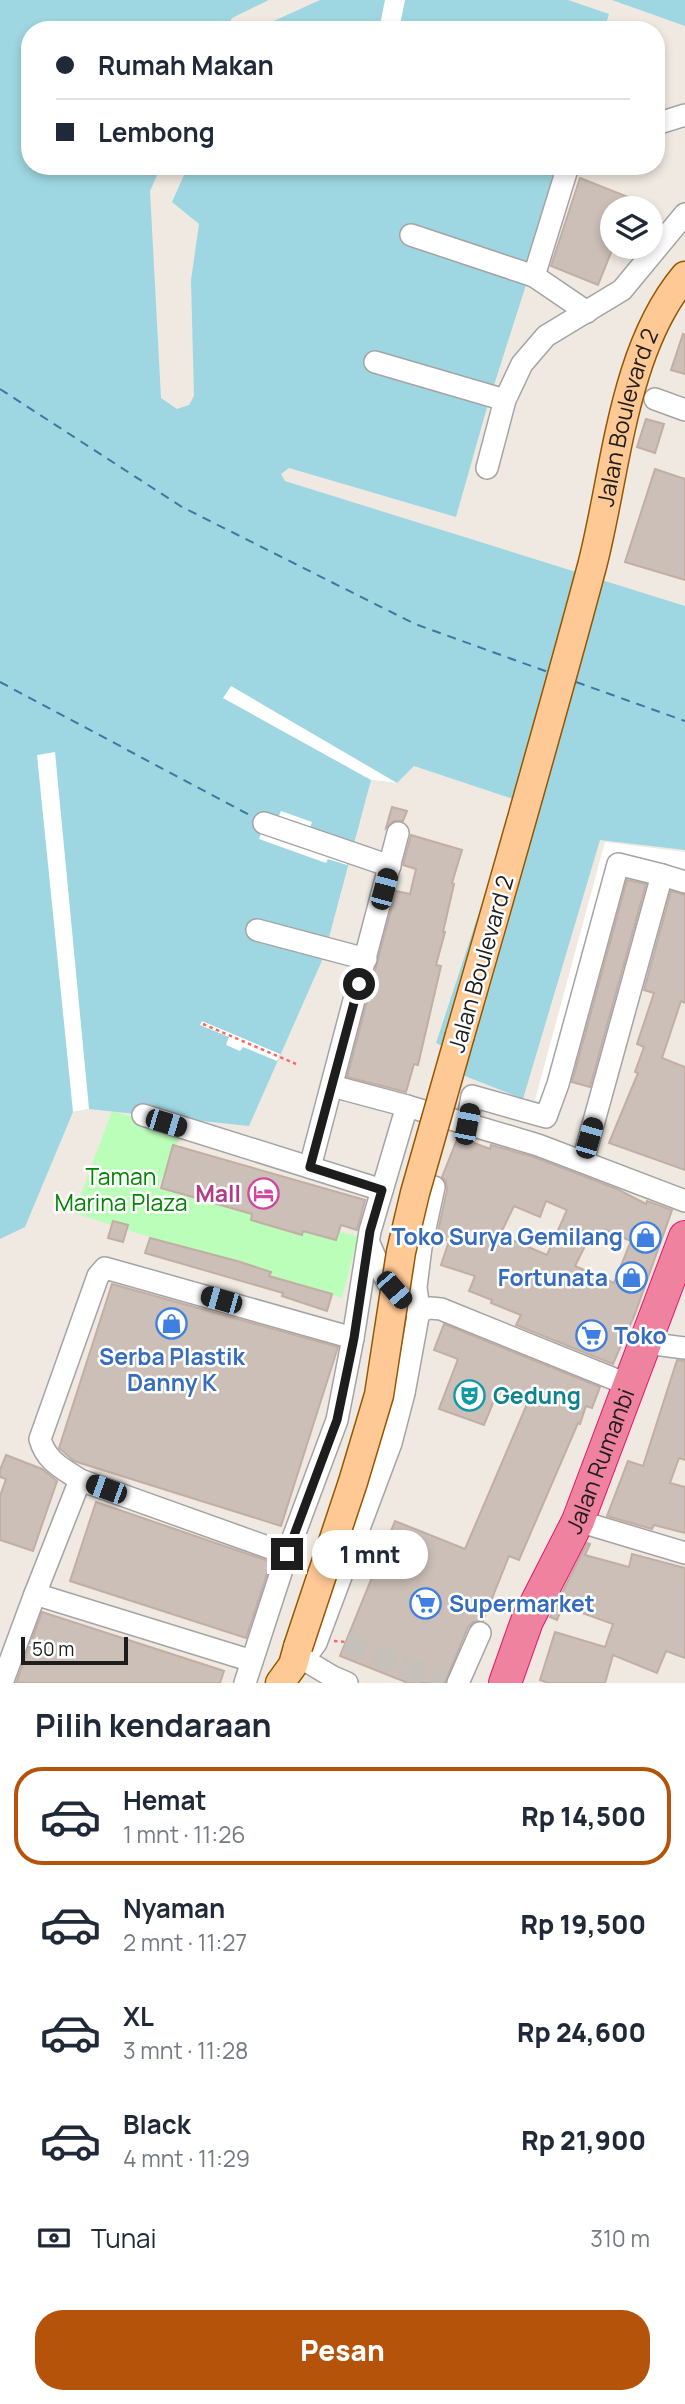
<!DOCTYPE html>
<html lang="id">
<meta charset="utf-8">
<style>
:root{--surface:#fff;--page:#f2f2f3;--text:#1f2937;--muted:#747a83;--line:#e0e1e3;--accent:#b45309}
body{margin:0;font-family:Manrope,sans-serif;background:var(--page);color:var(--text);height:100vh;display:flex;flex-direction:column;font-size:26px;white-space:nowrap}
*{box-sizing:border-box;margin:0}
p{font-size:23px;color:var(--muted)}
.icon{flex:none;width:38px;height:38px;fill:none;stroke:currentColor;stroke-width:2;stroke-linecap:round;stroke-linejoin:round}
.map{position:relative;height:1683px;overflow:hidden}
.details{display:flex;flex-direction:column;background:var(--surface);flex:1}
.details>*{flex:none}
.hud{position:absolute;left:21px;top:21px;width:644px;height:154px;border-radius:28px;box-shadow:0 4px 10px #0003;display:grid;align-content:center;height:154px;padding:0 35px;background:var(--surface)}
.fabs{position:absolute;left:600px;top:196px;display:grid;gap:14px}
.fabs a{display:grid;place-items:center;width:63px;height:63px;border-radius:50%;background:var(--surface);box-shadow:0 4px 10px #0003;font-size:35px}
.scale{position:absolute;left:21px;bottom:18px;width:107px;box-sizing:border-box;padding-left:7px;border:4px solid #1d1d1d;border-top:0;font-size:19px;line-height:24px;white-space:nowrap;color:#1d1d1d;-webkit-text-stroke:5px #fff;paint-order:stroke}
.end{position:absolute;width:32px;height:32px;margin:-16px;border:9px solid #1d1d1d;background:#fff;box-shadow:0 0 0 4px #fff}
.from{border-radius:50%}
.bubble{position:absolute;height:49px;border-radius:24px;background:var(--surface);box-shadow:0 4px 10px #0003;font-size:23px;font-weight:800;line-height:49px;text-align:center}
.car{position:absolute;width:21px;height:42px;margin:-21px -10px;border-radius:9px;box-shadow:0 0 5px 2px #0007;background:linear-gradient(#222 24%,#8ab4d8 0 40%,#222 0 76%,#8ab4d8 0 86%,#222 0)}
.hud b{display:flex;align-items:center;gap:24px;height:66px;font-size:26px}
.hud b+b{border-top:2px solid var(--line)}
.hud i{width:18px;height:18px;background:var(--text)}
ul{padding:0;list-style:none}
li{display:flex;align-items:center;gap:21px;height:98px;margin:0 14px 10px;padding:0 21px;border:4px solid transparent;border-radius:28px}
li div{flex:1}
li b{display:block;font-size:26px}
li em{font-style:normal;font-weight:800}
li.current{border-color:var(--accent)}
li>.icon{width:63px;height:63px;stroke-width:1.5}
h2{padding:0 35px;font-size:32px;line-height:84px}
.pay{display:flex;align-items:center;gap:18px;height:77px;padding:0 35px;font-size:26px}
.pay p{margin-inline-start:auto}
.button{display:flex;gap:14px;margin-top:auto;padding:14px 35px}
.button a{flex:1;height:80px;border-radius:28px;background:var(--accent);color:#fff;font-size:28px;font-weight:800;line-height:80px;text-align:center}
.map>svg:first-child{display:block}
</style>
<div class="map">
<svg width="685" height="1683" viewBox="0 0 685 1683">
<rect width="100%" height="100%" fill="#efe9e1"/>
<!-- park -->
<path fill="#bafeba" d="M 112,1111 L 182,1132 L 158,1188 L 358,1236 L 342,1298 L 74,1213 Z"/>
<!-- water -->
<g fill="#9ed7e1">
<path d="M 0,0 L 269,0 L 232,18 L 226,30 L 30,30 L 30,166 L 161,166 L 150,191 L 161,398 L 177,409 L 189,405 L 194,396 L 191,280 L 199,224 L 172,202 L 188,166 L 564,166 L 488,404 L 456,517 L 289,468 L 281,474 L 285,481 L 685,606 L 685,850 L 600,840 L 523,1099 L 465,1076 L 457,1053 L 436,1043 L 516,800 L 414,766 L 397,783 L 371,780 L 324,956 L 249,1126 L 89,1109 L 73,1112 L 25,1227 L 0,1239 Z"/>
<path d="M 320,0 L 568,0 L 609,14 L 604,30 L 254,30 Z"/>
<path d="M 612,0 L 685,0 L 685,26 Z"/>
</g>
<!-- pier -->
<g fill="#fff">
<path d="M 385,0 L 405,0 L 399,30 L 379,30 Z"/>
<path d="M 231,686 L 397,783 L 371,780 L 223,698 Z"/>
<path d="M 55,752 L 89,1109 L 73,1112 L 37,755 Z"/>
<path d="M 281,811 L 312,822 L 310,828 L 355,844 L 347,865 L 328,859 L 326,863 L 259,839 L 267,816 L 277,820 Z"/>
<path d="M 605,842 L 685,852 L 685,869 L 650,862 L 617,861 L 550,1104 L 535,1100 Z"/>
<path d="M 202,1021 L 280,1054 L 277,1061 L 243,1047 L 240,1051 L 226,1045 L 229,1037 L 200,1025 Z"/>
</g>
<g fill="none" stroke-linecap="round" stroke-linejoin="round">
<!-- ferry -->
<g stroke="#3d78a4" stroke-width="2" stroke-dasharray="9 7" stroke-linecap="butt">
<path d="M 0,389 L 182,507 L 415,624 L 548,672"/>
<path d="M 0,682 L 255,818"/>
<path d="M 576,682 L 685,721"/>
</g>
</g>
<!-- building -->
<g fill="#cbbfb7" stroke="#c2aea3" stroke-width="2" fill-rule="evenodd">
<path d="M 580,178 L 633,199 L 629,208 L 612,208 L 612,250 L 598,285 L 551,266 Z"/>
<path d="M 683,334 L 685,335 L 685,374 L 671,370 Z"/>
<path d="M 646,419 L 664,424 L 655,453 L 637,447 Z"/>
<path d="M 655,469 L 685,479 L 685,580 L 625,562 Z"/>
<path d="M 392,807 L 407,811 L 403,821 L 394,821 L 386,828 Z"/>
<path d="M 411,835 L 462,850 L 452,883 L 454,884 L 443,932 L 445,932 L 436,965 L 441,966 L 418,1065 L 414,1064 L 406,1092 L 347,1077 L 396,891 L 410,894 L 416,869 L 403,865 Z"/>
<path d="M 627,880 L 646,884 L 590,1087 L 572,1082 Z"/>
<path d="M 671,891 L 685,895 L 685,1003 L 681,1001 L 662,1058 L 685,1067 L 685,1170 L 609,1143 L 638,1073 L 635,1072 L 644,1047 L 637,1044 L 654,993 L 644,990 Z"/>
<path d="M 458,1137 L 490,1149 L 491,1145 L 534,1157 L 617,1189 L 646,1204 L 647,1201 L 672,1210 L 635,1314 L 613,1364 L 516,1325 L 521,1315 L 491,1303 L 492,1300 L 469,1291 L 475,1276 L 441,1265 L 449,1241 L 437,1236 L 447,1190 L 446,1182 L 442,1177 ZM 546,1201 L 567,1210 L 547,1255 L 500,1235 L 514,1206 L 540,1217 ZM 603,1229 L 631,1241 L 614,1283 L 575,1266 L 590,1236 L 597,1240 Z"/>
<path d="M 173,1145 L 365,1200 L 357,1230 L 341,1225 L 336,1240 L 303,1231 L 302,1235 L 251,1220 L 252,1214 L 161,1188 Z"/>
<path d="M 113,1221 L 128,1225 L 123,1242 L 108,1238 Z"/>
<path d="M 150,1238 L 237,1261 L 271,1272 L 269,1276 L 332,1294 L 327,1311 L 282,1296 L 283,1293 L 145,1253 Z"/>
<path d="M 112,1284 L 338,1347 L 281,1526 L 74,1461 L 59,1448 Z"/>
<path d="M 444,1324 L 600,1387 L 592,1408 L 586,1406 L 580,1424 L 578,1423 L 519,1560 L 509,1556 L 483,1621 L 473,1622 L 468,1627 L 445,1683 L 408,1683 L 340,1656 L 395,1521 L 465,1549 L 527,1404 L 497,1393 L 484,1425 L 439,1409 L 458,1359 L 434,1350 Z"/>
<path d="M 677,1360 L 685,1361 L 685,1460 L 679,1458 L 670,1483 L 685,1487 L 685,1533 L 654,1525 L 652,1529 L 607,1516 L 628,1461 L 643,1466 Z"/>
<path d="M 6,1455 L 42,1469 L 57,1481 L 33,1551 L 0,1540 L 0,1496 L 6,1479 L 0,1477 L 0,1470 Z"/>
<path d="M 96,1502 L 271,1562 L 246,1638 L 70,1581 Z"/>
<path d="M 587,1543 L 590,1544 L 585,1555 L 629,1567 L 632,1554 L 685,1568 L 685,1658 L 666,1651 L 657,1673 L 613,1655 L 605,1683 L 549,1683 L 540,1680 L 555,1632 L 605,1647 L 613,1624 L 563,1606 L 557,1620 L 550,1617 Z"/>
<path d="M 42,1612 L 224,1671 L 220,1683 L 16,1683 Z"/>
</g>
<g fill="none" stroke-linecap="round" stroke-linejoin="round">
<!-- minor-tunnel -->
<path stroke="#c5c0ba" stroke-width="21" stroke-dasharray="21 10" stroke-linecap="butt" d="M 346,1642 L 443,1683"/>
<defs>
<g id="minor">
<path d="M 656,124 L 685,115"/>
<path d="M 568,166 L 534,276 L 587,312"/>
<path d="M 411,235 L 534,276"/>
<path d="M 375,362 L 505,400"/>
<path d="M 655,399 L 685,410"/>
<path d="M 487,468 L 505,400 L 522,364 L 546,336 L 622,290 L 685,214"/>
<path d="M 264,823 L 390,866"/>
<path d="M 257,930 L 366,959"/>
<path d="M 332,1086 L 407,1106"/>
<path d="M 143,1115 L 382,1190"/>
<path d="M 467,1124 L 472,1096 L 546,1117 L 558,1084 L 618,864 L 662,875"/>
<path d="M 583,1161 L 662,875 L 685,882"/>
<path d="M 310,1167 L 398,833"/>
<path d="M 369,1243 C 382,1274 389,1293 419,1311 L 430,1308 L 441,1309 L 629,1385"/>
<path d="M 646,1343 L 685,1348"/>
<path d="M 578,1521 L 685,1553"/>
<path d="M 287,1554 L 80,1480 C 62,1468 46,1461 40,1439 L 98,1276 L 105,1268 L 353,1338"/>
<path d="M 35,1594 L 80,1480"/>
<path d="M 294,1659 L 305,1658 L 316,1643 L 391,1443 L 404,1393 L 419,1311 L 416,1287 L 421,1247 L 434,1187"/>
<path d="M 303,1659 L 333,1677 L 347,1683"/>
<path d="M 2,1683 L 35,1594 L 252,1661"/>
<path d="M 245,1683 L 287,1554 L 337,1420 L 353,1338 L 370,1231 L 407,1106 L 538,1145 L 685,1201"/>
<path d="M 458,1683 L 480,1633"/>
</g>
<g id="major">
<path id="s1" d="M 460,1035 C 505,879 550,723 592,566 C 616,474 622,351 685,276"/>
<path d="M 280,1683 L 293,1665 L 298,1647"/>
</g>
<g id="highway">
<path id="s2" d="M 505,1683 L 527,1621 L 578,1521 L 685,1237"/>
</g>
</defs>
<!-- minor casing -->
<use href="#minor" stroke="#a4a4a4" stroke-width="24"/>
<!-- major casing -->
<use href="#major" stroke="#955700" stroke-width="31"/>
<!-- highway casing -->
<use href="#highway" stroke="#e6156f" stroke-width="34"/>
<!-- path -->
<g stroke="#ff6562" stroke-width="2.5" stroke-dasharray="3.5 3.5" stroke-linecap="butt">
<path d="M 203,1024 L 296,1064"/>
<path d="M 334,1641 L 346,1642"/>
</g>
<!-- minor -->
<use href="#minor" stroke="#fff" stroke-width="21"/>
<!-- major -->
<use href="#major" stroke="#ffc996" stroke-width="28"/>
<!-- highway -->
<use href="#highway" stroke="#ee829f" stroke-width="32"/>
<defs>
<path id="major-bridge" d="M 298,1647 L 353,1482 L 379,1395 L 401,1252 L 415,1193 L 460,1035"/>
</defs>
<!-- major-bridge casing -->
<use href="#major-bridge" stroke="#955700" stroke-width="31" stroke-linecap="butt"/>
<!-- major-bridge -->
<use href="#major-bridge" stroke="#ffc996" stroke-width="28"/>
</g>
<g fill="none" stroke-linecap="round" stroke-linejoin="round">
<!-- route -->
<path stroke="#1d1d1d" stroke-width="9" d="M 287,1554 L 337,1420 L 354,1338 L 370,1231 L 382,1190 L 310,1167 L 359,984"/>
</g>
<!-- icons -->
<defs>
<symbol id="hotel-ring" viewBox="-11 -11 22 22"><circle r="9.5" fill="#fff" stroke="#d1479c" stroke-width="1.5"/><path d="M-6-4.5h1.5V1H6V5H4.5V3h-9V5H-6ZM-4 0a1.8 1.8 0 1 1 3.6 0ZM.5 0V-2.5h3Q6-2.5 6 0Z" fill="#d1479c"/></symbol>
<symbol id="shop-ring" viewBox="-11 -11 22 22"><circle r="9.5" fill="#fff" stroke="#3f7fe0" stroke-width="1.5"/><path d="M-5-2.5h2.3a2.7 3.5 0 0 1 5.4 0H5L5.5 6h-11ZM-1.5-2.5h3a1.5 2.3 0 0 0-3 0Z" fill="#3f7fe0"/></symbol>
<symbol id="supermarket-ring" viewBox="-11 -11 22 22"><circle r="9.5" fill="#fff" stroke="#3f7fe0" stroke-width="1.5"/><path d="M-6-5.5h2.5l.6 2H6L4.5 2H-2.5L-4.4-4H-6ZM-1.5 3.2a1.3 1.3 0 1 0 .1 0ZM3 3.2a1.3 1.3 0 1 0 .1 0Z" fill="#3f7fe0"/></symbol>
<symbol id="theatre-ring" viewBox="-11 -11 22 22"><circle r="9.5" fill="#fff" stroke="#0f9aa8" stroke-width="1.5"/><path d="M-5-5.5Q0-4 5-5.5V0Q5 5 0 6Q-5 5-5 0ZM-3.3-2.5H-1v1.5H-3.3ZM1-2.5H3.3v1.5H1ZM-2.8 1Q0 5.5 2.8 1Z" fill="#0f9aa8"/></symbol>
</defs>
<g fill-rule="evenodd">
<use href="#hotel-ring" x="246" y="1176" width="35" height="35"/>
<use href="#shop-ring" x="628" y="1220" width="35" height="35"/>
<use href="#shop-ring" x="614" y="1260" width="35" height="35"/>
<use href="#shop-ring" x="154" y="1306" width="35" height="35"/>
<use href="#supermarket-ring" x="574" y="1318" width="35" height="35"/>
<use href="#theatre-ring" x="452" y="1378" width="35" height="35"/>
<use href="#supermarket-ring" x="408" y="1586" width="35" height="35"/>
</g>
<g text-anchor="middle" stroke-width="5" stroke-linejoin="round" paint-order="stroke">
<!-- street labels -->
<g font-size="23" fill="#1d1d1d" stroke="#fff">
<text dy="8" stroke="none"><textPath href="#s1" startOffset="640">Jalan Boulevard 2</textPath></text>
<text transform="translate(481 964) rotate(-74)" y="8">Jalan Boulevard 2</text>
<text dy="8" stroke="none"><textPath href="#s2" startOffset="242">Jalan Rumanbi</textPath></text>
</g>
<!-- park labels -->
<g font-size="23" fill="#038302" stroke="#fff">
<text x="121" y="1185">Taman<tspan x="121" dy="26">Marina Plaza</tspan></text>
</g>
<!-- hotel labels -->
<g font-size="23" font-weight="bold" fill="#b23c85" stroke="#fff" text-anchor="end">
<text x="241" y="1202">Mall</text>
</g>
<!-- shop labels -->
<g font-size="23" font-weight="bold" fill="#366cbe" stroke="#fff" text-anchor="end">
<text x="623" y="1245">Toko Surya Gemilang</text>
<text x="608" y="1286">Fortunata</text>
<text x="614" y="1344" text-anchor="start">Toko</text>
<text x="172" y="1365" text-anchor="middle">Serba Plastik<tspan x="172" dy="26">Danny K</tspan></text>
<text x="449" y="1612" text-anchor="start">Supermarket</text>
</g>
<!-- culture labels -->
<g font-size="23" font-weight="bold" fill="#0d838f" stroke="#fff" text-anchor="start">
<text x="493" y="1404">Gedung</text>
</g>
</g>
</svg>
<div class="fabs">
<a><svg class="icon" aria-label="layers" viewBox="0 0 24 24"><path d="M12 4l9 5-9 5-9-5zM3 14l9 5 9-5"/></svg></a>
</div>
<div class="scale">50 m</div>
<i class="end from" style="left:359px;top:984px"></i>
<i class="end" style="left:287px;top:1554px"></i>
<div class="bubble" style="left:312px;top:1530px;width:116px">1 mnt</div>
<i class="car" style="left:384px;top:889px;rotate:15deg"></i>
<i class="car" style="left:166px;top:1123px;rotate:107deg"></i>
<i class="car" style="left:467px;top:1124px;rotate:11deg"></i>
<i class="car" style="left:589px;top:1138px;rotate:16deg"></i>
<i class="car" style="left:394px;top:1290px;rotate:139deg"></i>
<i class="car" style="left:221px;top:1300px;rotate:286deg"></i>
<i class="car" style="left:106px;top:1489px;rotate:290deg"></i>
<div class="hud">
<b><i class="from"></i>Rumah Makan</b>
<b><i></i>Lembong</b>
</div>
</div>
<section class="details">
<h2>Pilih kendaraan</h2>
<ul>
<li class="current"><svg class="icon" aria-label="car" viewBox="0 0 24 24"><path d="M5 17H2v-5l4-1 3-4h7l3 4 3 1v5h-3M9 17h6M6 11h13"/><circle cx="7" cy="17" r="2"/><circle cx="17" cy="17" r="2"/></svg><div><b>Hemat</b><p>1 mnt · 11:26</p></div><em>Rp 14,500</em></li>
<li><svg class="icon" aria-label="car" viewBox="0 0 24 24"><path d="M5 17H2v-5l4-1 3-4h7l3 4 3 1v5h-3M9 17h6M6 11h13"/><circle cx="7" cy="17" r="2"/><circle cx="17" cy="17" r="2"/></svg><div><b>Nyaman</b><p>2 mnt · 11:27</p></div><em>Rp 19,500</em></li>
<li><svg class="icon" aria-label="car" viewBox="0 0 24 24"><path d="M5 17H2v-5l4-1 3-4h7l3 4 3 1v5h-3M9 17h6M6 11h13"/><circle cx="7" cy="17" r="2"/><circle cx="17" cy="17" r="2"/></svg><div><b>XL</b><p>3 mnt · 11:28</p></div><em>Rp 24,600</em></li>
<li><svg class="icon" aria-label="car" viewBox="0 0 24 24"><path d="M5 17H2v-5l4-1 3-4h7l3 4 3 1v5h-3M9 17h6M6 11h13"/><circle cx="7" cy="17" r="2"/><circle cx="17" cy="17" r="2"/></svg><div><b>Black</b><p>4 mnt · 11:29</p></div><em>Rp 21,900</em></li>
</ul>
<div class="pay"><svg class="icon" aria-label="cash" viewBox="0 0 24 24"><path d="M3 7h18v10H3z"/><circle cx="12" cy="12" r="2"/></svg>Tunai<p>310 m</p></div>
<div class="button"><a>Pesan</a></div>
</section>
